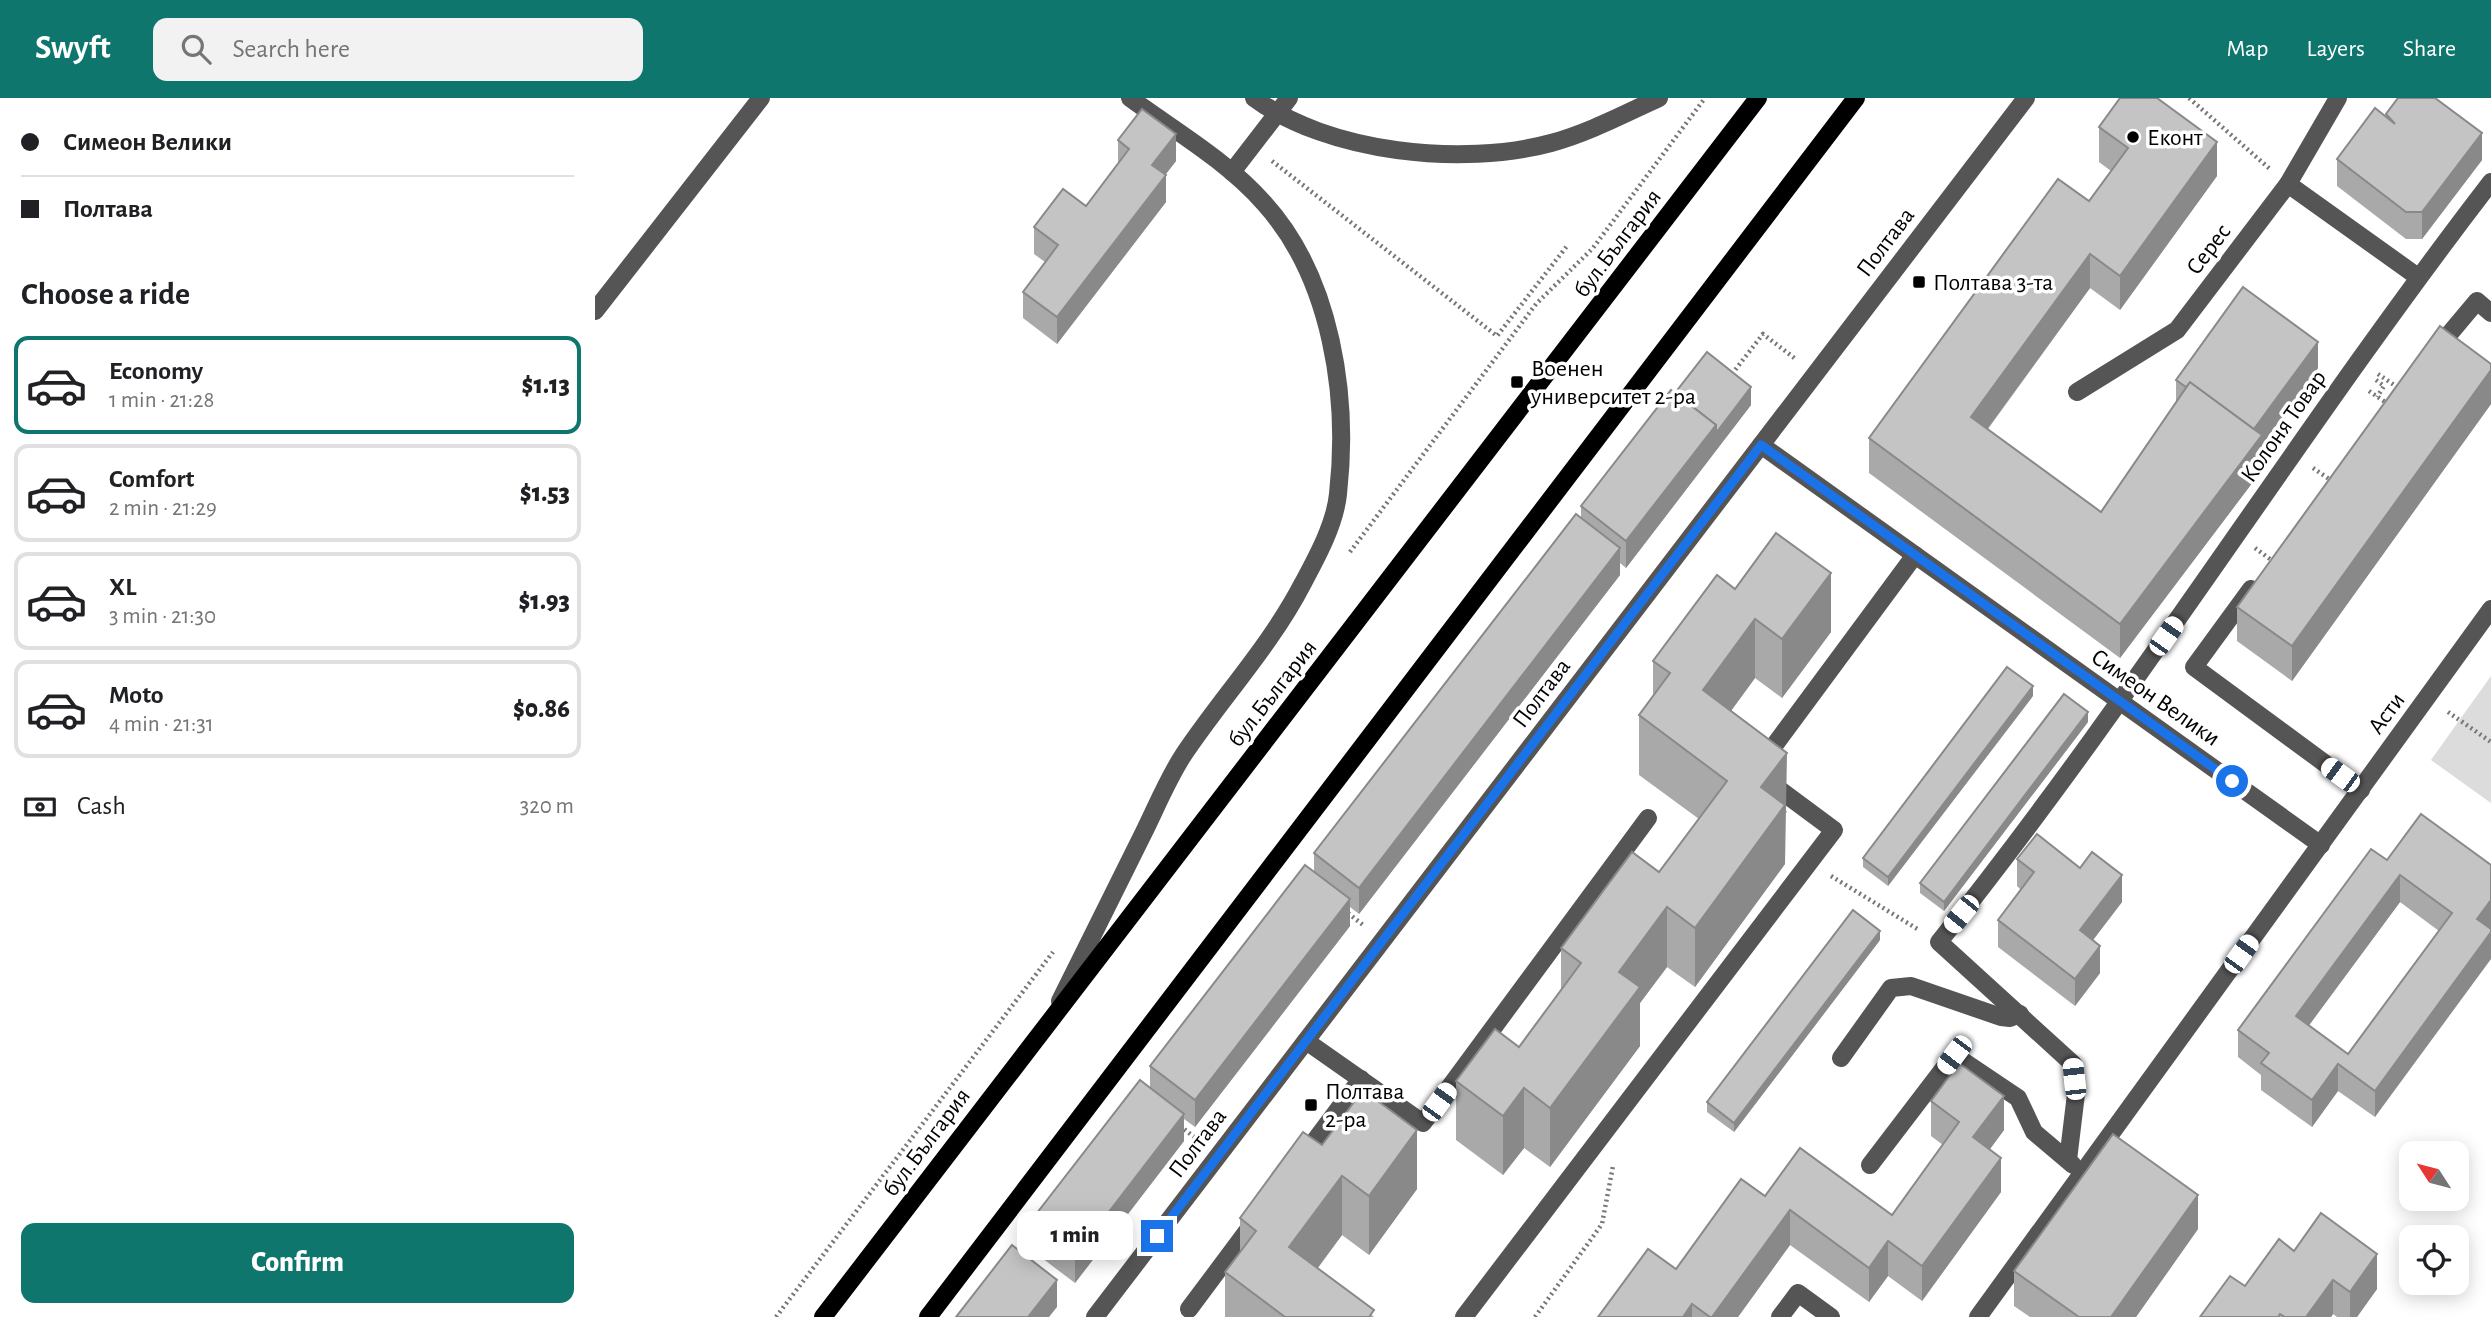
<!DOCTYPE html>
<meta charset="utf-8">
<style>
:root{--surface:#fff;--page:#f2f2f2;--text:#202124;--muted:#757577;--line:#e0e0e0;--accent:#0f766e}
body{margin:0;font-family:"Alegreya Sans",sans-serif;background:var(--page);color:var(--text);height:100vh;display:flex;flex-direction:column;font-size:26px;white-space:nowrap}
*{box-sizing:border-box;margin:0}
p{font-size:23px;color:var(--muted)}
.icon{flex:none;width:38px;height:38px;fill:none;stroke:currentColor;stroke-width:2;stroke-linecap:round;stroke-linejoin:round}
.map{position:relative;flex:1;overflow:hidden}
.drawer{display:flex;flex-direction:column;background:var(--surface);width:595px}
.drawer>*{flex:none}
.hud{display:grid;align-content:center;height:154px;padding:0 21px;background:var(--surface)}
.needle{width:46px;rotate:306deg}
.controls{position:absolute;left:1804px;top:1043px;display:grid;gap:14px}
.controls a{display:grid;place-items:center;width:70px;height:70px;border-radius:14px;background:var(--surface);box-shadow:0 4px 18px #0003;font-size:35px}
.end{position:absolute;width:32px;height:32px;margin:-16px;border:9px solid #1a73e8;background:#fff;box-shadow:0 0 0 4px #fff}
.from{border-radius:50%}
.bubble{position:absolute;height:49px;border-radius:14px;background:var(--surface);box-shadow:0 4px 18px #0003;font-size:23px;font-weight:800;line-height:49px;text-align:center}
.car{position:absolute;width:21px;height:42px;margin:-21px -10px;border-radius:9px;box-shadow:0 0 5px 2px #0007;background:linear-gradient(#fff 24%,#345 0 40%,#fff 0 76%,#345 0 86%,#fff 0)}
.hud b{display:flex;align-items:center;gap:24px;height:66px;font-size:26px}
.hud b+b{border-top:2px solid var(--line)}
.hud i{width:18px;height:18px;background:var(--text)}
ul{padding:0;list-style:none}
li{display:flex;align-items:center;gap:21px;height:98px;margin:0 14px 10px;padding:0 7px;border:4px solid var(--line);border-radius:14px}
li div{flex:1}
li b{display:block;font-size:26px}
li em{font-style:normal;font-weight:800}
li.selected{border-color:var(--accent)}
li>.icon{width:63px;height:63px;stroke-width:1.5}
h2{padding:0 21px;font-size:32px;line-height:84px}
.pay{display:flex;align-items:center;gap:18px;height:77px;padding:0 21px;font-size:26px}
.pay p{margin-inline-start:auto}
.cta{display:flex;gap:14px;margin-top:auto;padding:14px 21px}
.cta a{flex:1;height:80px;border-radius:14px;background:var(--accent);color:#fff;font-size:28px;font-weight:800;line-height:80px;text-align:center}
header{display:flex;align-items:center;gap:42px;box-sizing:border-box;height:98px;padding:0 35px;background:var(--accent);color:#fff}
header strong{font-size:33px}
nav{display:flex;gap:38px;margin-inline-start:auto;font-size:24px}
.search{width:490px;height:63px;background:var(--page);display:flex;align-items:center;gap:18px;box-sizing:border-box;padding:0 24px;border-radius:14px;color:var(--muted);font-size:26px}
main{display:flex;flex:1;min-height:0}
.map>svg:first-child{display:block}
</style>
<header>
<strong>Swyft</strong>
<div class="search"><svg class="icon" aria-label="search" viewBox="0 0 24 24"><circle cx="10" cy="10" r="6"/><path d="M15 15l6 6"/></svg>Search here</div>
<nav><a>Map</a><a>Layers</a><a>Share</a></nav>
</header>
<main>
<section class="drawer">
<div class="hud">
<b><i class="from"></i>Симеон Велики</b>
<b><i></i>Полтава</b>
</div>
<h2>Choose a ride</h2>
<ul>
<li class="selected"><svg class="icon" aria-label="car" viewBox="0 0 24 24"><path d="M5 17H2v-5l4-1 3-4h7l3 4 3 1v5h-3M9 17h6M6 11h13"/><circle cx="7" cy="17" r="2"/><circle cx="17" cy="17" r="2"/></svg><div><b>Economy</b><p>1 min · 21:28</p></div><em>$1.13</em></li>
<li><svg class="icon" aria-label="car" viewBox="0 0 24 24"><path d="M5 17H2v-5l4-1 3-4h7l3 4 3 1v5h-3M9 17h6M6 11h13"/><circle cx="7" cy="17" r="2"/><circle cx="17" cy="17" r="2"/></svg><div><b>Comfort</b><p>2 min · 21:29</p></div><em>$1.53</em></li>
<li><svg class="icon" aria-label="car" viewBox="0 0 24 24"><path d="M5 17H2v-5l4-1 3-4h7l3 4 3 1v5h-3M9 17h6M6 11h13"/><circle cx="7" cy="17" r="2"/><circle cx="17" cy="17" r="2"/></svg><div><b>XL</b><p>3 min · 21:30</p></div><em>$1.93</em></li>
<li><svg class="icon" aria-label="car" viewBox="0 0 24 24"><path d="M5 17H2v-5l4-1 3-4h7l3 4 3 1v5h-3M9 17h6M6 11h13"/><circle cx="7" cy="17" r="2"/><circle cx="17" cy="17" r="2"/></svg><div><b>Moto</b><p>4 min · 21:31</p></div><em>$0.86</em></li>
</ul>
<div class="pay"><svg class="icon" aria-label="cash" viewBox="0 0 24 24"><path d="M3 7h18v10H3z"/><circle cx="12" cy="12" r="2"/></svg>Cash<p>320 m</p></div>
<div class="cta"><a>Confirm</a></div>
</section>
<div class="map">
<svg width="1896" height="1219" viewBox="0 0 1896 1219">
<rect width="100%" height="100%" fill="#fff"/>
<!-- green -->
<path fill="#dcdcdc" d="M 1896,578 L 1896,705 L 1836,662 Z"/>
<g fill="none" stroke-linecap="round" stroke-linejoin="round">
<!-- path -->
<g stroke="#777" stroke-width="4.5" stroke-dasharray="2 3.5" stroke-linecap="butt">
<path d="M 1594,0 L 1675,71"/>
<path d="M 677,63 L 902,238 L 972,148"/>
<path d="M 1137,276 L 1168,236 L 1202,262"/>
<path d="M 1783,276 L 1805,291"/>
<path d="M 1781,282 L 1789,288 L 1782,299"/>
<path d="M 1774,293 L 1793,306"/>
<path d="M 1718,370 L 1737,383"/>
<path d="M 1660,450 L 1679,464"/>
<path d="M 755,454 L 941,206 L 998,150 L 1110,0"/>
<path d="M 1853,614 L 1896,644"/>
<path d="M 1236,778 L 1324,832"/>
<path d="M 753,815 L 768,827"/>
<path d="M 585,1028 L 603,1042"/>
<path d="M 181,1219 L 458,854"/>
<path d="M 940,1219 L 1007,1126 L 1018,1068"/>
</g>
<!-- minor -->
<g stroke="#555" stroke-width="18">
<path d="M 659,0 C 733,55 868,69 956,45 C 993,35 1029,16 1064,0"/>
<path d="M 637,74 L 694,0"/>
<path d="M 1693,86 L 1823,179"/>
<path d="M 0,213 L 166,0"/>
<path d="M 1840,253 L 1882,203 L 1896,215"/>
<path d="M 1482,294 L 1582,232 L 1693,86 L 1743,0"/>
<path d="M 1166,347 L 1726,747"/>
<path d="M 1656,491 L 1599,569 L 1766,692"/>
<path d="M 1167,664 L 1320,457"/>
<path d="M 465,903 C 492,848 520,792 548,736 C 561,710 573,680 589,656 C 628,598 676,547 708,485 C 722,459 740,426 743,396 C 754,299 737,180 669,105 C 632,63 580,33 535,0"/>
<path d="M 711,943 L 828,1025 L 1053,720"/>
<path d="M 1246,960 L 1296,890 L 1316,888 L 1406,919 L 1415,920 L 1425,916"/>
<path d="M 707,1060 L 766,981"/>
<path d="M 1473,1062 L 1481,996 L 1478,966 L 1344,844 C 1540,599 1705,332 1896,84"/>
<path d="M 1275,1067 L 1359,957 L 1423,1000 L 1439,1034 L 1478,1067"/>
<path d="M 594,1211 L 659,1124"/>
<path d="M 500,1219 L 1431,0"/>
<path d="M 869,1219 L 1239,732 L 1173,683"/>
<path d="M 1185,1219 L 1203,1195 L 1236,1219"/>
<path d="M 1383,1219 L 1896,511"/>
</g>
<!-- major -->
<g stroke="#000" stroke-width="18">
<path d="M 228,1219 L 1163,0"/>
<path d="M 333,1219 L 1261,0"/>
</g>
</g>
<!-- wall -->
<g fill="#a9a9a9" fill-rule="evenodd">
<path d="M 1791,16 L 1887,62 L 1827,141 L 1811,141 L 1742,88 L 1742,61 L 1791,18 Z"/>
<path d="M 1504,29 L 1622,78 L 1525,212 L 1495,190 L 1393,331 L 1506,414 L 1581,305 L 1581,282 L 1723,270 L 1667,347 L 1667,372 L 1525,560 L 1274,375 L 1274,340 L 1494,103 L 1516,73 L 1504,64 Z"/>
<path d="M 523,42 L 581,63 L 570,77 L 571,104 L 462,246 L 428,220 L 428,194 L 450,164 L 439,156 L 439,129 L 491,108 L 523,65 Z"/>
<path d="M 1896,266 L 1896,306 L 1697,583 L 1642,543 L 1642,509 Z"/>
<path d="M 1080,295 L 1156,307 L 1031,470 L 1025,465 L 1025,477 L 764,816 L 755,809 L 755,828 L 600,1029 L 589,1021 L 589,1043 L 480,1185 L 435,1151 L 435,1124 L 555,990 L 555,968 L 719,774 L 719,755 L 986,420 L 986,408 Z"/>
<path d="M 1140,491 L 1236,534 L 1187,600 L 1160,580 L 1136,613 L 1192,714 L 1190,716 L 1190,766 L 1100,889 L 1072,869 L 1045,905 L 1045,948 L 955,1069 L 929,1050 L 908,1077 L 861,1042 L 861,983 L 924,949 L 966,893 L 966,850 L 1064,774 L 1104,721 L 1044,677 L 1044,617 L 1058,598 L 1058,563 Z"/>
<path d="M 1438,598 L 1293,788 L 1268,769 L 1268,760 Z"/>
<path d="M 1493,624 L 1349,813 L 1325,795 L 1325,785 Z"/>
<path d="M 1422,761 L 1527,804 L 1498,842 L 1505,875 L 1480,908 L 1403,849 L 1403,822 L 1426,792 L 1422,788 Z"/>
<path d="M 1792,762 L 1896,767 L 1896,829 L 1780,1019 L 1743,993 L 1717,1029 L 1666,992 L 1666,977 L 1643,959 L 1643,932 ZM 1805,804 L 1844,833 L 1753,956 L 1714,927 Z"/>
<path d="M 1285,842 L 1139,1034 L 1112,1014 L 1112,1004 Z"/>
<path d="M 1336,1003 L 1409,1032 L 1395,1051 L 1406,1094 L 1327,1203 L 1293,1178 L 1274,1204 L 1195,1147 L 1143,1219 L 1003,1219 L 1081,1171 L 1170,1098 L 1297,1117 L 1348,1047 L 1336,1038 Z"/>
<path d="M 727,1047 L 822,1091 L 774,1157 L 747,1137 L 723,1170 L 779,1219 L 630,1219 L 630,1174 L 645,1155 L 645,1120 Z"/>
<path d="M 1603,1131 L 1541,1219 L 1435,1219 L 1419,1208 L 1419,1173 Z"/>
<path d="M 1699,1153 L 1782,1191 L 1762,1219 L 1742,1219 L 1738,1216 L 1736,1219 L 1605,1219 Z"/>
</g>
<!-- shaded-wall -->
<g fill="#898989">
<path d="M 1887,35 L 1887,62 L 1827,141 L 1827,114 Z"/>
<path d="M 581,36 L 581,63 L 557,94 L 557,67 Z"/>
<path d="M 1622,44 L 1622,78 L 1525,212 L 1525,178 Z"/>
<path d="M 571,77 L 571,104 L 462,246 L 462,219 Z"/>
<path d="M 1495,156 L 1495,190 L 1376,353 L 1376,319 Z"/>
<path d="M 1723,244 L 1723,270 L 1667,347 L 1667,372 L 1525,560 L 1525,526 L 1656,336 Z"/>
<path d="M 1896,272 L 1896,306 L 1697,583 L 1697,548 Z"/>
<path d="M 1156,289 L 1156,307 L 1031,470 L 1031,443 L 1121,327 Z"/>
<path d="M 1025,450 L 1025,477 L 764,816 L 764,790 Z"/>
<path d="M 1236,475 L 1236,534 L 1187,600 L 1187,541 Z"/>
<path d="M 1160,521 L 1160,580 L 1108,651 L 1108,592 Z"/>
<path d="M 1438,588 L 1438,598 L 1293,788 L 1293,779 Z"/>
<path d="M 1493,614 L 1493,624 L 1349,813 L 1349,804 Z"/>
<path d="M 1192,655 L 1190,766 L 1100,889 L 1100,830 L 1166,689 Z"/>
<path d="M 1527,777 L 1527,804 L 1485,859 L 1485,832 Z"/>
<path d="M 1805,777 L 1805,804 L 1701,945 L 1701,918 Z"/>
<path d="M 755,801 L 755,828 L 600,1029 L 600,1002 Z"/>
<path d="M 1896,802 L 1896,829 L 1882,848 L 1882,821 Z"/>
<path d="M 1072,809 L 1072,869 L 1045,905 L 1045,948 L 955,1069 L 955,1010 L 1024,874 Z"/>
<path d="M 1285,833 L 1285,842 L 1139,1034 L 1139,1025 Z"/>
<path d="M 1896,834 L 1896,861 L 1780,1019 L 1780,993 Z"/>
<path d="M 1505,848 L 1505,875 L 1480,908 L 1480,881 Z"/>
<path d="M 1743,966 L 1743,993 L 1717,1029 L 1717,1002 Z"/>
<path d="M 929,990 L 929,1050 L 908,1077 L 908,1018 Z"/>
<path d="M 1409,998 L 1409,1032 L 1378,1074 L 1378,1039 Z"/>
<path d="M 589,1016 L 589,1043 L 480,1185 L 480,1158 Z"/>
<path d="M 822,1032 L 822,1091 L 774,1157 L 774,1098 Z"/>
<path d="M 1406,1060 L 1406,1094 L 1327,1203 L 1327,1168 Z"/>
<path d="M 747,1078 L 747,1137 L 694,1208 L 694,1149 Z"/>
<path d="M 1603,1097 L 1603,1131 L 1541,1219 L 1516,1219 Z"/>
<path d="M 1195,1112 L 1195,1147 L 1143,1219 L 1117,1219 Z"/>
<path d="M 1293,1143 L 1293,1178 L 1274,1204 L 1274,1170 Z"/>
<path d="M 1782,1156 L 1782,1191 L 1762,1219 L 1755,1219 L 1755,1194 Z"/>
<path d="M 462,1182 L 462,1209 L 454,1219 L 433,1219 Z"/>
<path d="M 1738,1182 L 1738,1216 L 1736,1219 L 1711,1219 Z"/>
<path d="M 1097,1206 L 1097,1219 L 1088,1219 Z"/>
</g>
<!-- building -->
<g fill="#c4c4c4" stroke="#898989" stroke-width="2" fill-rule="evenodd">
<path d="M 1525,0 L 1562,0 L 1622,44 L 1525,178 L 1495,156 L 1376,319 L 1506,414 L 1595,284 L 1667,337 L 1525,526 L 1274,340 L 1463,81 L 1494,103 L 1533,50 L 1504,29 Z"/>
<path d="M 1803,0 L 1840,0 L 1887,35 L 1827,114 L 1811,114 L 1742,61 L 1780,10 L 1800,26 L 1791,16 Z"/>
<path d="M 547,11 L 581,36 L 557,67 L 571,77 L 462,219 L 428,194 L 463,147 L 439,129 L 468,91 L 491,108 L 534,51 L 523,42 Z"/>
<path d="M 1648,189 L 1723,244 L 1659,331 L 1595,284 L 1591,289 L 1581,282 Z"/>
<path d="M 1845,228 L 1896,266 L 1896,272 L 1697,548 L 1642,509 Z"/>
<path d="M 1112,254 L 1156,289 L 1121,335 L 1121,327 L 1080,295 Z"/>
<path d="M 1076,292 L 1121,327 L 1031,443 L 986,408 Z"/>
<path d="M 981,416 L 1025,450 L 764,790 L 719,755 Z"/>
<path d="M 1181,435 L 1236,475 L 1187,541 L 1160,521 L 1108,592 L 1192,655 L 1166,689 L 1190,707 L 1100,830 L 1072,809 L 1024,874 L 1045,889 L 955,1010 L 929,990 L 908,1018 L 861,983 L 900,931 L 924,949 L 986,865 L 966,850 L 1037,754 L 1064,774 L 1132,683 L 1044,617 L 1075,575 L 1058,563 L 1122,477 L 1140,491 Z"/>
<path d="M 1412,569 L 1438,588 L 1293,779 L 1268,760 Z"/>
<path d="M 1469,596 L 1493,614 L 1349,804 L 1325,785 Z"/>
<path d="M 1826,716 L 1896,767 L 1896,802 L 1882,821 L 1896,831 L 1896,834 L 1780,993 L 1743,966 L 1717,1002 L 1666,965 L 1674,955 L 1643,932 L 1776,751 L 1792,762 ZM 1805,777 L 1857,815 L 1753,956 L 1701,918 Z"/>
<path d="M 1442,736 L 1485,770 L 1497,754 L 1527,777 L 1485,832 L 1505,848 L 1480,881 L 1403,822 L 1439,774 L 1422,761 Z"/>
<path d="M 710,767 L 755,801 L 600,1002 L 555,968 Z"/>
<path d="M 1258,812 L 1285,833 L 1139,1025 L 1112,1004 Z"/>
<path d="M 1364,965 L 1409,998 L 1378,1039 L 1406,1060 L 1327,1168 L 1293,1143 L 1274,1170 L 1195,1112 L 1117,1219 L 1115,1219 L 1097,1206 L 1088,1219 L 1003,1219 L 1053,1151 L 1081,1171 L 1146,1081 L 1170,1098 L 1205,1050 L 1297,1117 L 1364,1024 L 1336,1003 Z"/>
<path d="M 545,982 L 589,1016 L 480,1158 L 435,1124 Z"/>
<path d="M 768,992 L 822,1032 L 774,1098 L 747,1078 L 694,1149 L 779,1212 L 774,1219 L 690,1219 L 630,1174 L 661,1133 L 645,1120 L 708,1034 L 727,1047 Z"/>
<path d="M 1518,1036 L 1603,1097 L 1516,1219 L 1484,1219 L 1419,1173 Z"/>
<path d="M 1726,1115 L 1782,1156 L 1755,1194 L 1738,1182 L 1711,1219 L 1690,1219 L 1685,1216 L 1683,1219 L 1605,1219 L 1635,1178 L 1650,1188 L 1684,1141 L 1699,1153 Z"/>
<path d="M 417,1147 L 462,1182 L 433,1219 L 361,1219 Z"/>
</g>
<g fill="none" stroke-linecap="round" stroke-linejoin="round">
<!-- route -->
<path stroke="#1a73e8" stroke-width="9" d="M 562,1138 L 1166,347 L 1637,683"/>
</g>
<!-- markers -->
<g fill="#000" stroke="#fff" stroke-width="2.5">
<circle cx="1538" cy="39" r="7"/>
<rect x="1317" y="177" width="14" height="14" rx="3.5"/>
<rect x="915" y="277" width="14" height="14" rx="3.5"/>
<rect x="709" y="1000" width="14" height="14" rx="3.5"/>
</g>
<g text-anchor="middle" stroke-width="7" stroke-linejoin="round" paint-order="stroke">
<!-- poi labels -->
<g font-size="24" fill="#000" stroke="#fff" text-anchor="start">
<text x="1552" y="47">Еконт</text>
<text x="1338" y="192">Полтава 3-та</text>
<text x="936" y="278">Военен<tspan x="936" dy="28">университет 2-ра</tspan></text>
<text x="730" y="1001">Полтава<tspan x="730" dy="28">2-ра</tspan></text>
</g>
<!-- street labels -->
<g font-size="24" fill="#000" stroke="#fff">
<text transform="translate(1290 144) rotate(-53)" y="8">Полтава</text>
<text transform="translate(1022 145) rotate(-53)" y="8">бул.България</text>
<text transform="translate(1613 151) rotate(-53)" y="8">Серес</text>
<text transform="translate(1688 328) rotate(-55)" y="8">Колоня Товар</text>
<text transform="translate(677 595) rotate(-52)" y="8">бул.България</text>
<text transform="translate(946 595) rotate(-53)" y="8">Полтава</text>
<text transform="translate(1561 599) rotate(35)" y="8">Симеон Велики</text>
<text transform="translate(1791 615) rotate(-54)" y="8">Асти</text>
<text transform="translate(331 1044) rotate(-53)" y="8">бул.България</text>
<text transform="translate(602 1045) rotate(-53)" y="8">Полтава</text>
</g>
</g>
</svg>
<div class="controls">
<a><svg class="needle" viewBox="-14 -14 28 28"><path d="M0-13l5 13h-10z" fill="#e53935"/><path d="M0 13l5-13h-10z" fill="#757577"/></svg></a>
<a><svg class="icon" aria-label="locate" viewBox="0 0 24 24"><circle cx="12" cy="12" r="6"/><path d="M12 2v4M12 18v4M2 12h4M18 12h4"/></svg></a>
</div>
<i class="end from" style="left:1637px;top:683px"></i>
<i class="end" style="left:562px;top:1138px"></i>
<div class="bubble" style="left:422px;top:1113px;width:116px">1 min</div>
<i class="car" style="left:1571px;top:538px;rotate:35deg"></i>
<i class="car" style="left:1745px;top:677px;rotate:306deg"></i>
<i class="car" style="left:1366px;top:816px;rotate:219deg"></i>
<i class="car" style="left:1646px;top:856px;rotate:36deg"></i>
<i class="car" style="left:1359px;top:957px;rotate:217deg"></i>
<i class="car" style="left:1479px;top:981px;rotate:354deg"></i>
<i class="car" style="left:844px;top:1004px;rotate:36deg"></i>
</div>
</main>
